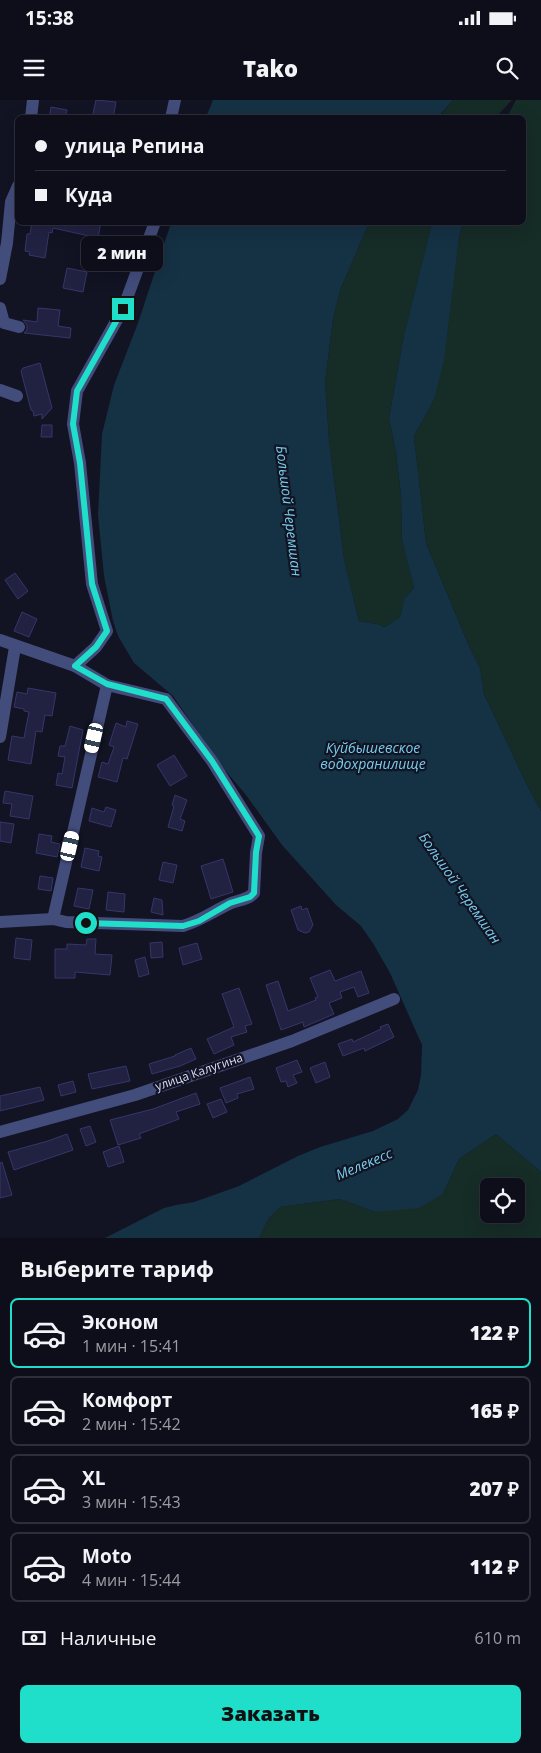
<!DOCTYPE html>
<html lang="ru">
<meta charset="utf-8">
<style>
:root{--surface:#0e0e1a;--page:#171723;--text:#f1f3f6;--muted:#9b9ca2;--line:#2e2e39;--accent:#20dfca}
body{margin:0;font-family:"Open Sans",sans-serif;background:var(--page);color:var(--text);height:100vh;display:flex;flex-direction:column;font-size:19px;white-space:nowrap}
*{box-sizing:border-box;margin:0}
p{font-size:16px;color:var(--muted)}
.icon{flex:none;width:28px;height:28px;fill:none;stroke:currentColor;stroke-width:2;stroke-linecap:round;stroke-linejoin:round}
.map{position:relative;height:1138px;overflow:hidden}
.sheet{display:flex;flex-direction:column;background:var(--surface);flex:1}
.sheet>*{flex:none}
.banner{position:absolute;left:15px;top:15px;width:511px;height:110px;border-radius:8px;box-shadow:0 5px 20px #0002,0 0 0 1px var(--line);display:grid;align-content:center;height:110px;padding:0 20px;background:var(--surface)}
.tools{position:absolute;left:480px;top:1078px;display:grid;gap:10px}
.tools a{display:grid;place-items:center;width:45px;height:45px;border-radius:8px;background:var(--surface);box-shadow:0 5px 20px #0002,0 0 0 1px var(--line);font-size:25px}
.end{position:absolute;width:22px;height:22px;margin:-11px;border:6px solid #20dfca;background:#111;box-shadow:0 0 0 2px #111}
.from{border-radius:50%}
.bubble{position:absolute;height:35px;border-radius:8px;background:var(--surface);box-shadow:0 5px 20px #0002,0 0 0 1px var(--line);font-size:16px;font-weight:800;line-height:35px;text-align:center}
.car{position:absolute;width:15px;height:30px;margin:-15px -8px;border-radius:6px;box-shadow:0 0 4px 1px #0007;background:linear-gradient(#fff 24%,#345 0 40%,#fff 0 76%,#345 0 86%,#fff 0)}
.banner b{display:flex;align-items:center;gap:18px;height:48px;font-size:19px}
.banner b+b{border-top:1px solid var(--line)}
.banner i{width:12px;height:12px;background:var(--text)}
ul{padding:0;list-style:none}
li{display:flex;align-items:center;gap:15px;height:70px;margin:0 10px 8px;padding:0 10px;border:2px solid var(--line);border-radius:8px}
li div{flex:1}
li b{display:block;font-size:19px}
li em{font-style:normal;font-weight:800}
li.selected{border-color:var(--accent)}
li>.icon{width:45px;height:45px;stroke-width:1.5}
h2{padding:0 20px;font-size:22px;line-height:60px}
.pay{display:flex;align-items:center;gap:12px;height:55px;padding:0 20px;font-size:19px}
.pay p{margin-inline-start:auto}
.primary-button{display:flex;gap:10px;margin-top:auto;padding:10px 20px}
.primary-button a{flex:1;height:58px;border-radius:8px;background:var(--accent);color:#111;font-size:20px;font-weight:800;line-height:58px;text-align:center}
.status{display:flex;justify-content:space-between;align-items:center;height:35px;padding:0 25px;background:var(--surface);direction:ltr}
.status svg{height:14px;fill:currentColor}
header{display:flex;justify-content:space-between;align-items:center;height:65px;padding:0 20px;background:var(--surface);font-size:22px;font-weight:800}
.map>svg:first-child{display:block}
</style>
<div class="status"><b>15:38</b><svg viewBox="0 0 49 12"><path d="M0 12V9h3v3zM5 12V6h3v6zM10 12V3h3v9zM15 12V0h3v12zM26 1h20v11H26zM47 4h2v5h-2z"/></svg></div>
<header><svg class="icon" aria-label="menu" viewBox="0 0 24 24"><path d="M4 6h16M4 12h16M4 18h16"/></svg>Tako<svg class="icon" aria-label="search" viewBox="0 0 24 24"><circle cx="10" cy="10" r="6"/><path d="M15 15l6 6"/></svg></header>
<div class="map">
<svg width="541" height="1138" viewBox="0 0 541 1138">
<rect width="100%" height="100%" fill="#121323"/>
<!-- green -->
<g fill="#162c27" fill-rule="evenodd">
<path d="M 453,0 L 512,0 L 496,17 L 438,18 Z"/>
<path d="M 516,0 L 541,0 L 541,711 L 526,683 L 484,594 L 480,568 L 469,546 L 426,443 L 414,336 L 434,300 L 459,137 L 463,123 L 524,122 L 524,18 L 507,17 Z"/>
<path d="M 369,123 L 432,123 L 404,235 L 389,318 L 396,352 L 401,395 L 402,440 L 414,488 L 404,499 L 400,517 L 385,527 L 377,524 L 359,521 L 344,459 L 329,340 L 325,282 L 333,219 L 341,188 Z"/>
<path d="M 496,1034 L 541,1072 L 541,1138 L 259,1138 L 269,1118 L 280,1107 L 340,1099 L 375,1112 L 443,1094 L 459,1059 ZM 489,1086 L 516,1086 L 516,1114 L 489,1114 Z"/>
</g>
<!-- water -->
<g fill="#153144">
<path d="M 213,0 L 453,0 L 438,17 L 206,17 Z"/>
<path d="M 171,123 L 369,123 L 341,188 L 333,219 L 325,282 L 329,340 L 344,459 L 359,521 L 377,524 L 385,527 L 400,517 L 404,499 L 414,488 L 402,440 L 401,395 L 396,352 L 389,318 L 404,235 L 432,123 L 463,123 L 459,137 L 444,260 L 434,300 L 414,336 L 426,443 L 469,546 L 480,568 L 484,594 L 526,683 L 541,711 L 541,1072 L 496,1034 L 459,1059 L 443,1094 L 419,1108 L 375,1112 L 340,1099 L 280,1107 L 269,1118 L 259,1138 L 105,1138 L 164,1108 L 176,1105 L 194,1102 L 239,1086 L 298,1056 L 320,1047 L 373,1031 L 398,1019 L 408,1010 L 418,990 L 421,975 L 422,945 L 390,873 L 374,845 L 361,826 L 336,805 L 282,745 L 246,695 L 219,663 L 173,596 L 134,563 L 118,536 L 113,521 L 104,476 L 98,415 L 102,334 L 114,285 L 138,223 Z"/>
</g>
<!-- building -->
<g fill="#212142" stroke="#36366a">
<path d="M 96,0 L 116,2 L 113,18 L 92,18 Z"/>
<path d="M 51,7 L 67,10 L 65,18 L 49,18 Z"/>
<path d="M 32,122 L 101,122 L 98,138 L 53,128 L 52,133 L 49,132 L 45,158 L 29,155 L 30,152 L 25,151 L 27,134 L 30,134 Z"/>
<path d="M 67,168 L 87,172 L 83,192 L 63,188 Z"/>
<path d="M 38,208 L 60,210 L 58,226 L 71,228 L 70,238 L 24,233 L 27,230 L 27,225 L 23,220 L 37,222 Z"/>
<path d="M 40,263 L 52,308 L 42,319 L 42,314 L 34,316 L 33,311 L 31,310 L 21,271 L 23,268 Z"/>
<path d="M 42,325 L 52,325 L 52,337 L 41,337 Z"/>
<path d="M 15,473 L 28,491 L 18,499 L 5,480 Z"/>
<path d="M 22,512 L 37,519 L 29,537 L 14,531 Z"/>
<path d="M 28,588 L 56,593 L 52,616 L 45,615 L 42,632 L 36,631 L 31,664 L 8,660 L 12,636 L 24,638 L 29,612 L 24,611 L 24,609 L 14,607 L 17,592 L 27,594 Z"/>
<path d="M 127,621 L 138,624 L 127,659 L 123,658 L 117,682 L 98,677 L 102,662 L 108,664 L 114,647 L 109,645 L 116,623 L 126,627 Z"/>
<path d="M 70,626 L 83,630 L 72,688 L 56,685 L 58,673 L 62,674 L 65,657 L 58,656 L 60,646 L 65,646 Z"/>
<path d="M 174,655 L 187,676 L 170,686 L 157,665 Z"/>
<path d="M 5,691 L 33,696 L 29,719 L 10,716 L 12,704 L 3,703 Z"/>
<path d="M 175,695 L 187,700 L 180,719 L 185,721 L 182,731 L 168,727 L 174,706 L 172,705 Z"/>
<path d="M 106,707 L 116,710 L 111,727 L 89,721 L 92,708 L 104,712 Z"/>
<path d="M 0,722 L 14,724 L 11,743 L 0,741 Z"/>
<path d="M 39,734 L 52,736 L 51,742 L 60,744 L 57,757 L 36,753 Z"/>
<path d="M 85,748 L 99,751 L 98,756 L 102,757 L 99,771 L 81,767 Z"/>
<path d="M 223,759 L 233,792 L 211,799 L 201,766 Z"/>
<path d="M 163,762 L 177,765 L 173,783 L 159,780 Z"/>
<path d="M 40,776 L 53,778 L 51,791 L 38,789 Z"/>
<path d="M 78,788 L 93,790 L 89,809 L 74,806 Z"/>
<path d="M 108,792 L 125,794 L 124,812 L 106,810 Z"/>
<path d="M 154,798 L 162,800 L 163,815 L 151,812 Z"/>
<path d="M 301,806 L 302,810 L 307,808 L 313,825 L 309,832 L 305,833 L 298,830 L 291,810 Z"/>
<path d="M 16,838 L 32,840 L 30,860 L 14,858 Z"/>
<path d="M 87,839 L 96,839 L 95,854 L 112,855 L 110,875 L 75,872 L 75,878 L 55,878 L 55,849 L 67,849 L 67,844 L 86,845 Z"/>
<path d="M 162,842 L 163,857 L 151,858 L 150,843 Z"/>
<path d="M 197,843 L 202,859 L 183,865 L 179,848 Z"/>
<path d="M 145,857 L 149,874 L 139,877 L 135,860 Z"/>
<path d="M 330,870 L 335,881 L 361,871 L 369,893 L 358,897 L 354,887 L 340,892 L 342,898 L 329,903 L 334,914 L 304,927 L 303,922 L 281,930 L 266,885 L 278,881 L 288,911 L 316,900 L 315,898 L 318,897 L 310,878 Z"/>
<path d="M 239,888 L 252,924 L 245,926 L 247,932 L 231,937 L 234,945 L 214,954 L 207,939 L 234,927 L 222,894 Z"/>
<path d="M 388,924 L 394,937 L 365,951 L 364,948 L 343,956 L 338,944 L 352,939 L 353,942 L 381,929 L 380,927 Z"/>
<path d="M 191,948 L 196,959 L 180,966 L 152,974 L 149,964 L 175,956 L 175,955 Z"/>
<path d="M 297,960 L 302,972 L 293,975 L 297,983 L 288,987 L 286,981 L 281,982 L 276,968 Z"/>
<path d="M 325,962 L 330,977 L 316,983 L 310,968 Z"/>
<path d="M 126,966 L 130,981 L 92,989 L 88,974 Z"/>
<path d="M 250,977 L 254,989 L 237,994 L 238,998 L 226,1003 L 220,988 Z"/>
<path d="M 73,981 L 76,992 L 61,996 L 58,985 Z"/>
<path d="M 40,987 L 44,1000 L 0,1011 L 0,996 Z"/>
<path d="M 196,993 L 200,1004 L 176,1012 L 179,1019 L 139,1034 L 141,1038 L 118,1045 L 110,1020 L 153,1009 Z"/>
<path d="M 221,999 L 227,1012 L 213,1018 L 207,1004 Z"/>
<path d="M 90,1026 L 96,1042 L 86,1046 L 80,1029 Z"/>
<path d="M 67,1034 L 73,1050 L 14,1070 L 8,1052 L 48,1041 Z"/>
<path d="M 119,1046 L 124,1062 L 108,1067 L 103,1052 Z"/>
<path d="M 2,1062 L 12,1095 L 0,1098 L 0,1063 Z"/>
</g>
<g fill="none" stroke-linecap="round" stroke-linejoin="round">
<!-- minor -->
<g stroke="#434d7c" stroke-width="12">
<path d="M 31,18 L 33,0"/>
<path d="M 171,18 L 175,0"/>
<path d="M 0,179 L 7,143 L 11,102 L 18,86"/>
<path d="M 0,208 L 4,223 L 19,227"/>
<path d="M 0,290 L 17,296"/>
<path d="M 0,540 L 75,566 L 107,585 L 166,599 L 212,661 L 259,736 L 256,753 L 254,793 C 248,800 238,800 229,804 C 212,812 202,820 183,826 L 66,822 L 53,819 L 0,822"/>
<path d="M 75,566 L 96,547 L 107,531 L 92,484 L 80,363 L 73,324 L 77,291 L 123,209 L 155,122"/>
<path d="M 0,637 L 15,547"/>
<path d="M 53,819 L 107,585"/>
<path d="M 0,1032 L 135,995 L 292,941 L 394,899"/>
</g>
</g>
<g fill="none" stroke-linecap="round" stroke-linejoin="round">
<!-- route -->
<path stroke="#20dfca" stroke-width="6" d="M 86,823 L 183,826 L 199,821 L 230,803 L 250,797 L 254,793 L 256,752 L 259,736 L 212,661 L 166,599 L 107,584 L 75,566 L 96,547 L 107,531 L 92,484 L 80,363 L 73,324 L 77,291 L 123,209"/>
</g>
<g text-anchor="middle" stroke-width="4.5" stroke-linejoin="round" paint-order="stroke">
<!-- street labels -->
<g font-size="12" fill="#daddfa" stroke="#121323">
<text transform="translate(199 972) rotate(-19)" y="4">улица Калугина</text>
</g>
<!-- water labels -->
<g font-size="14" font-style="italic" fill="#76cdeb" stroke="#121323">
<text transform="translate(289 411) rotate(83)" y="5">Большой Черемшан</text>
<text x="373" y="653">Куйбышевское<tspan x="373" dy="16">водохранилище</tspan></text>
<text transform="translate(460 788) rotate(55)" y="5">Большой Черемшан</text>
<text transform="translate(364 1064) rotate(-23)" y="5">Мелекесс</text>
</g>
</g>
</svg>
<div class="tools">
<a><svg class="icon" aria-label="locate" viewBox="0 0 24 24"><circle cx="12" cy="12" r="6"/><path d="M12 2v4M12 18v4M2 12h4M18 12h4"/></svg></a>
</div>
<i class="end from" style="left:86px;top:823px"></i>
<i class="end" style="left:123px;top:209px"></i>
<div class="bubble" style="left:81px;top:136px;width:82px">2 мин</div>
<i class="car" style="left:94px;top:638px;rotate:193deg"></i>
<i class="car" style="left:70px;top:746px;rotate:13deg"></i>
<div class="banner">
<b><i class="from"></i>улица Репина</b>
<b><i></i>Куда</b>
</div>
</div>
<section class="sheet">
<h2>Выберите тариф</h2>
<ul>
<li class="selected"><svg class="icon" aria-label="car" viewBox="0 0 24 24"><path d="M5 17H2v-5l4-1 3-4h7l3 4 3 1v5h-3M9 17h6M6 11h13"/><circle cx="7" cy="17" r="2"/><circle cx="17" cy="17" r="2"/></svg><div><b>Эконом</b><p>1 мин · 15:41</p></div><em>122 ₽</em></li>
<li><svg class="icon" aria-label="car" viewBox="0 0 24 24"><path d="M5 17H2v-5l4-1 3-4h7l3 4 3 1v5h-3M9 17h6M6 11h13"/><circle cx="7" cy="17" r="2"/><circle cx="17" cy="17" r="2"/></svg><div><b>Комфорт</b><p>2 мин · 15:42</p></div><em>165 ₽</em></li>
<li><svg class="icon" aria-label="car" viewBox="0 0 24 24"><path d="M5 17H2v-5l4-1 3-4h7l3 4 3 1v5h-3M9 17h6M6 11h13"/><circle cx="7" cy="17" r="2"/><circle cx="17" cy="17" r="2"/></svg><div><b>XL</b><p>3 мин · 15:43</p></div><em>207 ₽</em></li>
<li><svg class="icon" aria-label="car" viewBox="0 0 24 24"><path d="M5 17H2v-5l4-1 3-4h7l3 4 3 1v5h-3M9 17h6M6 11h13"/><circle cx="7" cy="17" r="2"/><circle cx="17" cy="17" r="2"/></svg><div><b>Moto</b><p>4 мин · 15:44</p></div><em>112 ₽</em></li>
</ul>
<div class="pay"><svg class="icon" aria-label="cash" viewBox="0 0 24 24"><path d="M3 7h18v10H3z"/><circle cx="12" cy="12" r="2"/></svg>Наличные<p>610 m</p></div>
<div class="primary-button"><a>Заказать</a></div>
</section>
